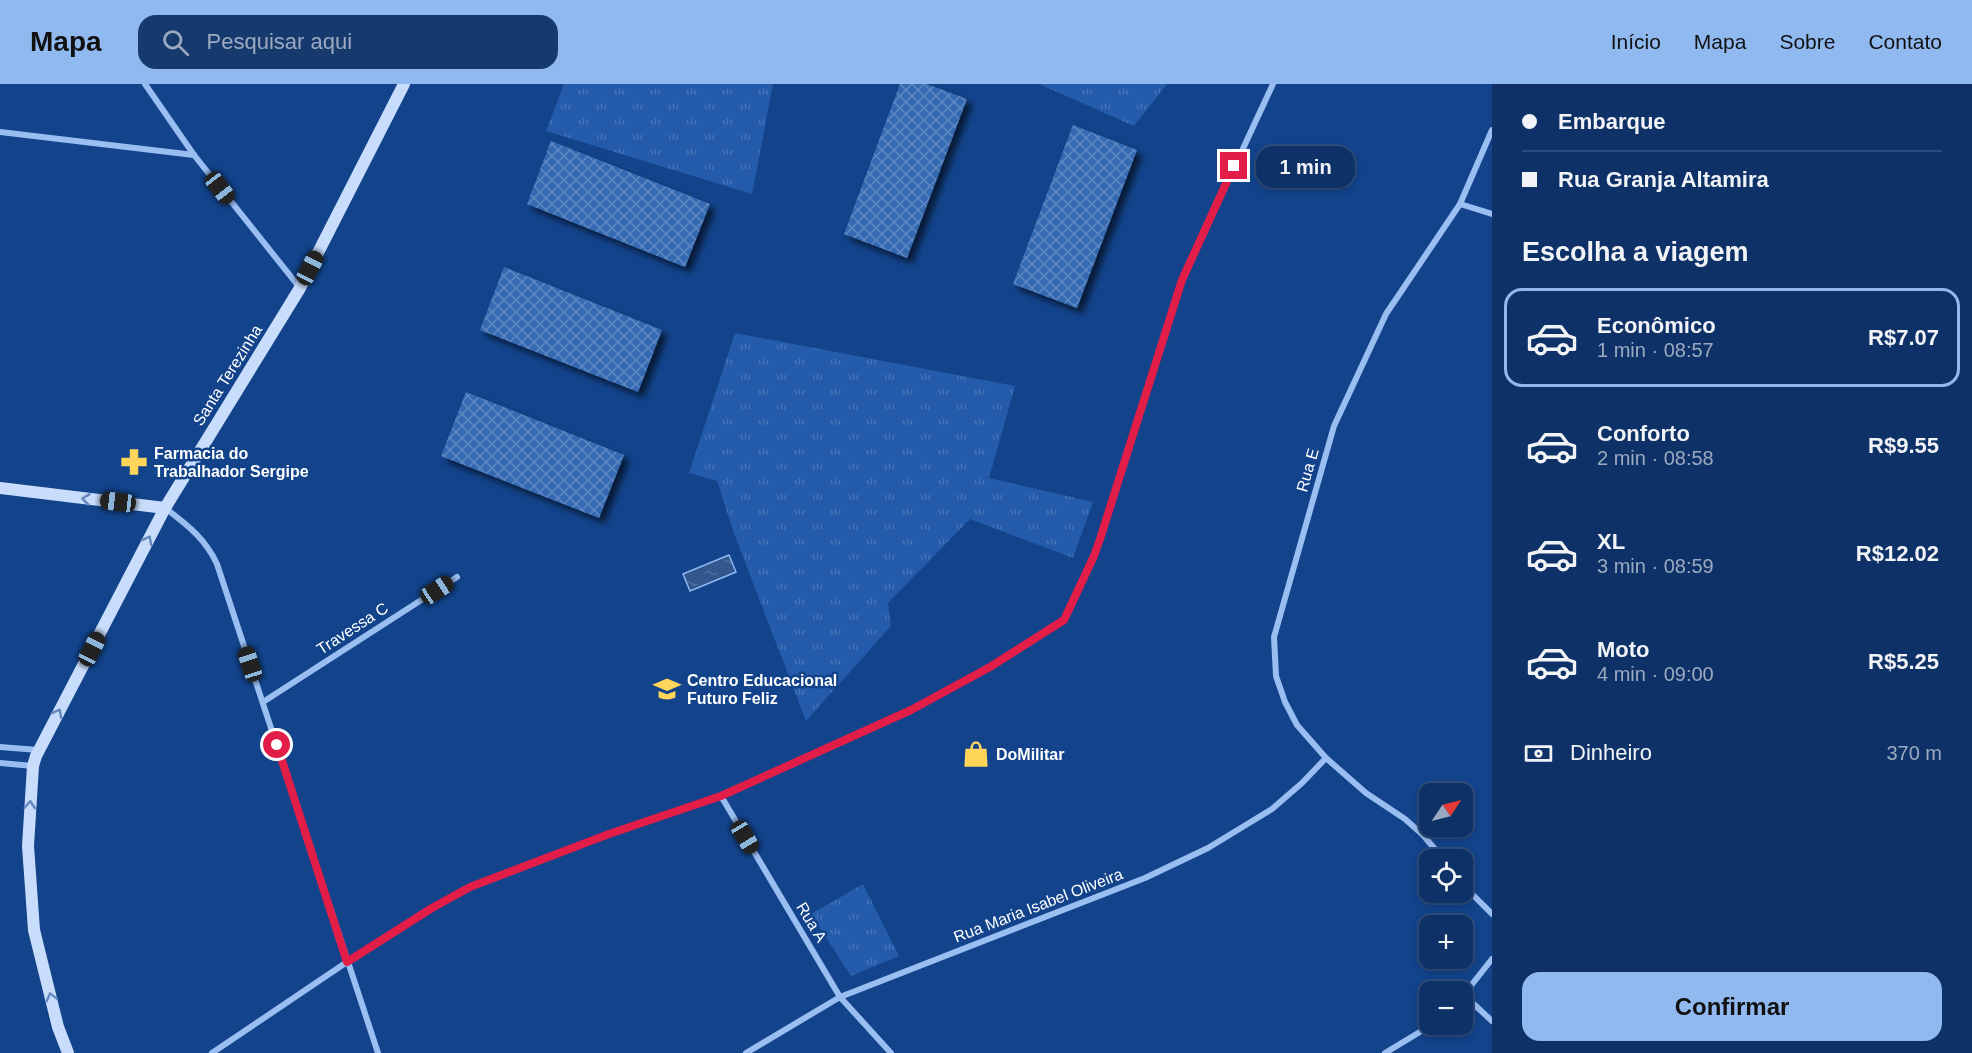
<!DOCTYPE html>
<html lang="pt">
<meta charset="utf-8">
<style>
:root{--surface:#0e3268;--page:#173a6e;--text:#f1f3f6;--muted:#9baac0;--line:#2e4d7c;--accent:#90b9f0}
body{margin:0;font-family:Helvetica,sans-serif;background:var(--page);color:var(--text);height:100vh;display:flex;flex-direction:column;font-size:22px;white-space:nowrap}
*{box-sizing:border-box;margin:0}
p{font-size:20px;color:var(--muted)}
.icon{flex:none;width:33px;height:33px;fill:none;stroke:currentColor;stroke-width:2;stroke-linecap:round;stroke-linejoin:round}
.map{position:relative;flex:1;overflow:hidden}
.panel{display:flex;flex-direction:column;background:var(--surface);width:480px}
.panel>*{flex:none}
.hud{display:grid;align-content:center;height:132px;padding:0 30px;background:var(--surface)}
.needle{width:39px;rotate:55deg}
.controls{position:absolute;left:1419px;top:699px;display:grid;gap:12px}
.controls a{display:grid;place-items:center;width:54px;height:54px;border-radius:12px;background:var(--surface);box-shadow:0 3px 9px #0003,0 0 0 2px var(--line);font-size:30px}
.end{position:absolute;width:27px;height:27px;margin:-14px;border:8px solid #e11d48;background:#fff;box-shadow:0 0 0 3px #fff}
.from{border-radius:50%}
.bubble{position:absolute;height:42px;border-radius:18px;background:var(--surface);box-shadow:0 3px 9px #0003,0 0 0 2px var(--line);font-size:20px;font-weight:700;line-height:42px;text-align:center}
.car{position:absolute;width:18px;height:36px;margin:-18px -9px;border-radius:8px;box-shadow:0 0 4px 2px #0007;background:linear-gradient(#222 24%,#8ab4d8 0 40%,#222 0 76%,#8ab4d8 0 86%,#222 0)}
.hud b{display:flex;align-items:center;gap:21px;height:57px;font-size:22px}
.hud b+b{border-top:2px solid var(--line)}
.hud i{width:15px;height:15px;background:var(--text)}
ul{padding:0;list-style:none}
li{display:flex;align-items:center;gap:18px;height:99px;margin:0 12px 9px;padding:0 18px;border:3px solid transparent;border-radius:18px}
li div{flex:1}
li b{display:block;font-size:22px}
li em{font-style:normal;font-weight:700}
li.selected{border-color:var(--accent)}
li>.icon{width:54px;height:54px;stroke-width:1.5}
h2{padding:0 30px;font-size:27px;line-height:72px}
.pay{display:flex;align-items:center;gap:15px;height:66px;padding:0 30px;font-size:22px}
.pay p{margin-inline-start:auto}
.button{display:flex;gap:12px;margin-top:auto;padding:12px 30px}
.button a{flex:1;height:69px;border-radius:18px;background:var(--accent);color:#111;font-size:24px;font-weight:700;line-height:69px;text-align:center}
header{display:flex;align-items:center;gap:36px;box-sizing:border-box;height:84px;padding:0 30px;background:var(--accent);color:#111}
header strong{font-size:28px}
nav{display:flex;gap:33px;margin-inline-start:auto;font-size:21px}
.search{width:420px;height:54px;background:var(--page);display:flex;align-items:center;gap:15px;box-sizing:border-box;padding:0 21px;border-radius:18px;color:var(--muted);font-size:22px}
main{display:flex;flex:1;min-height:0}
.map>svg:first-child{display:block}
</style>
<header>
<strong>Mapa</strong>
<div class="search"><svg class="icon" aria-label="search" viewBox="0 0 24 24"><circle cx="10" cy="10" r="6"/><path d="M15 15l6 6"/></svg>Pesquisar aqui</div>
<nav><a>Início</a><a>Mapa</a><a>Sobre</a><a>Contato</a></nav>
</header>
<main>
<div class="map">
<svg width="1492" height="969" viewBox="0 0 1492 969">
<defs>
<pattern id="grass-tufts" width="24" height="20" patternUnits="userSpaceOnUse" patternTransform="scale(1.5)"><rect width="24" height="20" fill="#245cab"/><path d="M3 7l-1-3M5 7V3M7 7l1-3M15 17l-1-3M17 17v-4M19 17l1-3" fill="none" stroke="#4574b8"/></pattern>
<pattern id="water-ripples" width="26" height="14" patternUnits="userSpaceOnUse" patternTransform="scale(1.5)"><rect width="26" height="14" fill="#33578d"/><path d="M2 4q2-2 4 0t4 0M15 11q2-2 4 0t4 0" fill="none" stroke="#52709e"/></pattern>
<pattern id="building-cross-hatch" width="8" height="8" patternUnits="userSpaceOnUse" patternTransform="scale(1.5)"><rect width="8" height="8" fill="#366ab3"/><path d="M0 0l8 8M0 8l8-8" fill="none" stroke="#5e88c2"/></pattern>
<filter id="shadow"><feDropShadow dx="5.5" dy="5.5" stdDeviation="3" flood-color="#0009"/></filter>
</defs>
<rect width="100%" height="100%" fill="#12438b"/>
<!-- grass -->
<g fill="url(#grass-tufts)">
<path d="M 564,0 L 773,0 L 752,110 L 546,47 Z"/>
<path d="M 1039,0 L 1167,0 L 1134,42 Z"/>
<path d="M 735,249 L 1015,302 L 989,394 L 1093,418 L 1073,474 L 970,435 L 888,519 L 891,542 L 806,637 L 735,452 L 717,397 L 689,389 Z"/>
<path d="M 863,800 L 899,872 L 851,892 L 811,830 Z"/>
</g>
<!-- water -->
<path fill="url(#water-ripples)" stroke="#8cb8f4" stroke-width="1.5" d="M 729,471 L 736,488 L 690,507 L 683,490 Z"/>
<!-- building -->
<g fill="url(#building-cross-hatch)" filter="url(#shadow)">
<path d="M 900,0 L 927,0 L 967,15 L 907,174 L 844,150 Z"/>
<path d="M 1073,41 L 1137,66 L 1077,224 L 1013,200 Z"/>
<path d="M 551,57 L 710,120 L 685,183 L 527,120 Z"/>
<path d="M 504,183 L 662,246 L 638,308 L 480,246 Z"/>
<path d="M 466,308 L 624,371 L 599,434 L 441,372 Z"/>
</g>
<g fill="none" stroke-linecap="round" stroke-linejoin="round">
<!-- street -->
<g stroke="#9abef1" stroke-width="6">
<path d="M 145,0 L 194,71 L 300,204"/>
<path d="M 0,48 L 194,71"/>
<path d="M 1460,120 L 1492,130"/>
<path d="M 165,424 C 187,441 205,454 217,480 L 378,969"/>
<path d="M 263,618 L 457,493"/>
<path d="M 0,663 L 38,666"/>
<path d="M 0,679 L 33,682"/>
<path d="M 721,712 L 840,913 L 891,969"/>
<path d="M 1444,776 L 1423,751 L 1405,735 L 1366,709 L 1326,674 L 1297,641 L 1285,618 L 1276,592 L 1274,553 L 1334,342 L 1386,230 L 1460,120 L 1492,46"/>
<path d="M 1462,800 L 1492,830"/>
<path d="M 1464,911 L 1492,937"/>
<path d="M 1462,913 L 1492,875"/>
<path d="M 212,969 L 347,878 L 432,824 L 470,803 L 609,750 L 721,712 L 911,626 L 990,583 L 1064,536 L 1094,472 L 1100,455 L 1182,196 L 1273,0"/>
<path d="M 746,969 L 840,913 L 1145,794 L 1208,764 L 1272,725 L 1302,699 L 1326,674"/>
<path d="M 1385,969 L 1433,940"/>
</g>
<!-- secondary -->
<g stroke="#c8dcfb" stroke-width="12">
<path d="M 0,404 L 165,424"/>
<path d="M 68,969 L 58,943 L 34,846 L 28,762 L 33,682 L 36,672 L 165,424 L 300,204 L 404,0"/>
</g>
</g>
<!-- one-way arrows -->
<defs><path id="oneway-chevron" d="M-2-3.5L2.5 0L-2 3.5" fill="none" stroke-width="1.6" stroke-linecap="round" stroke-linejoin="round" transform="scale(1.5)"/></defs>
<g stroke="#6488bd">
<use href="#oneway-chevron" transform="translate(86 415) rotate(-173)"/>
<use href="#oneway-chevron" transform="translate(148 456) rotate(-62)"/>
<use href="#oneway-chevron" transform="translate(58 629) rotate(-62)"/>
<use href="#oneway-chevron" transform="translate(30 721) rotate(-87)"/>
<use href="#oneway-chevron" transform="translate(51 913) rotate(-104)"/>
</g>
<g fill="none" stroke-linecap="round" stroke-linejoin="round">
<!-- route -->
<path stroke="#e11d48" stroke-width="8" d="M 277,661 L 347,878 L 432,824 L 470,803 L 609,750 L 721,712 L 911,626 L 990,583 L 1064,536 L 1094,472 L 1100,455 L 1182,196 L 1234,82"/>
</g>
<!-- icons -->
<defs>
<symbol id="pharmacy-bare" viewBox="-9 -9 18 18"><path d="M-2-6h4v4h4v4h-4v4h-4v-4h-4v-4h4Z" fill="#ffd65a" stroke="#12438b" stroke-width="2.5" paint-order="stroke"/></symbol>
<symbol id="school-bare" viewBox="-9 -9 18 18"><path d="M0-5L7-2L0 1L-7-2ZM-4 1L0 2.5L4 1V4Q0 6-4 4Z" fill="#ffd65a" stroke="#12438b" stroke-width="2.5" paint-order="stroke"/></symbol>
<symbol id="shop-bare" viewBox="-9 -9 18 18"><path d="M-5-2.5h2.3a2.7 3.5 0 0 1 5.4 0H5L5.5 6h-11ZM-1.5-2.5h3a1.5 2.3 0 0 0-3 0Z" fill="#ffd65a" stroke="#12438b" stroke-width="2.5" paint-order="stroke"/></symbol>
</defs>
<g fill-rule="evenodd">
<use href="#pharmacy-bare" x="115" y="359" width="38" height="38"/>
<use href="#school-bare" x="648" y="586" width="38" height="38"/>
<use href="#shop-bare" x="957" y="651" width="38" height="38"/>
</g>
<g text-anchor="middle" stroke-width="5" stroke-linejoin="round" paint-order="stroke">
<!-- street labels -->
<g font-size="16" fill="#fff" stroke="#12438b">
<text transform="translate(227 291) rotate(-58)" y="6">Santa Terezinha</text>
<text transform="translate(1307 386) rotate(-74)" y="6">Rua E</text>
<text transform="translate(352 544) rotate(-33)" y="6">Travessa C</text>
<text transform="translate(1038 821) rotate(-21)" y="6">Rua Maria Isabel Oliveira</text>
<text transform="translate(812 838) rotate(59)" y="6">Rua A</text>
</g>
<!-- poi labels -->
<g font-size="16" font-weight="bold" fill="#fff" stroke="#12438b" text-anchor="start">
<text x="154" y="375">Farmacia do<tspan x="154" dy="18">Trabalhador Sergipe</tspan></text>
<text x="687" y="602">Centro Educacional<tspan x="687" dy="18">Futuro Feliz</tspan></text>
<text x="996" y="676">DoMilitar</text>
</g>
</g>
</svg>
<div class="controls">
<a><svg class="needle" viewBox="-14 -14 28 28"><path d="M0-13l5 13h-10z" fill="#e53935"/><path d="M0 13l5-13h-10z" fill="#9baac0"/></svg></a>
<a><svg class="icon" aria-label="locate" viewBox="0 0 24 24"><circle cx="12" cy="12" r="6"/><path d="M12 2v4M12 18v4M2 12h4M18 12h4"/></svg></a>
<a>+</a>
<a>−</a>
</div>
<i class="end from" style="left:277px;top:661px"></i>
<i class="end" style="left:1234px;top:82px"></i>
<div class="bubble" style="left:1256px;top:62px;width:99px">1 min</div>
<i class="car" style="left:220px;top:104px;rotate:142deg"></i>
<i class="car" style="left:310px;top:184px;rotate:27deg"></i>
<i class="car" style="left:118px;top:418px;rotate:277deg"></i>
<i class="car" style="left:437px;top:506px;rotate:57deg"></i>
<i class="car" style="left:92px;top:565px;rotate:27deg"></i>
<i class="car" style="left:250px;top:580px;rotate:342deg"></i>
<i class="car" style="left:745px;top:753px;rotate:149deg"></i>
</div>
<section class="panel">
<div class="hud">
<b><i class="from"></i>Embarque</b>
<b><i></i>Rua Granja Altamira</b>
</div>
<h2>Escolha a viagem</h2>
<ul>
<li class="selected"><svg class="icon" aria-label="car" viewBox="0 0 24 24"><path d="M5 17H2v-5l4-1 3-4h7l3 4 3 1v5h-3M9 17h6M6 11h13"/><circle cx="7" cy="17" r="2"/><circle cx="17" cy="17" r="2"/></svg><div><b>Econômico</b><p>1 min · 08:57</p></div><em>R$7.07</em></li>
<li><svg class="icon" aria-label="car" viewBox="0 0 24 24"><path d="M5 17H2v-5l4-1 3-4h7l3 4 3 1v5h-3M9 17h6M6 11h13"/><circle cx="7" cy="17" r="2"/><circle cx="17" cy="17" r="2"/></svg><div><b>Conforto</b><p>2 min · 08:58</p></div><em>R$9.55</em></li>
<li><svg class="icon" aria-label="car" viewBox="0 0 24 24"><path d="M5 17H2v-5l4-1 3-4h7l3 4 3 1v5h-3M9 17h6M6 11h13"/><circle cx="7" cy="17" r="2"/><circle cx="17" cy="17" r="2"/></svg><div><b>XL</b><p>3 min · 08:59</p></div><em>R$12.02</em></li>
<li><svg class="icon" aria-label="car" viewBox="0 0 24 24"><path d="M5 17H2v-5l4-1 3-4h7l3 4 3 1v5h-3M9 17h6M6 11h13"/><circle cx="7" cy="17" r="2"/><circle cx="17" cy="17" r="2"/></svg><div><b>Moto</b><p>4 min · 09:00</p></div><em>R$5.25</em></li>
</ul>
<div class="pay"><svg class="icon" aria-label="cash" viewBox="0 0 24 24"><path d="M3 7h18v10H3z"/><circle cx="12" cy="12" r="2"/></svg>Dinheiro<p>370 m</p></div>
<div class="button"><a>Confirmar</a></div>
</section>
</main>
